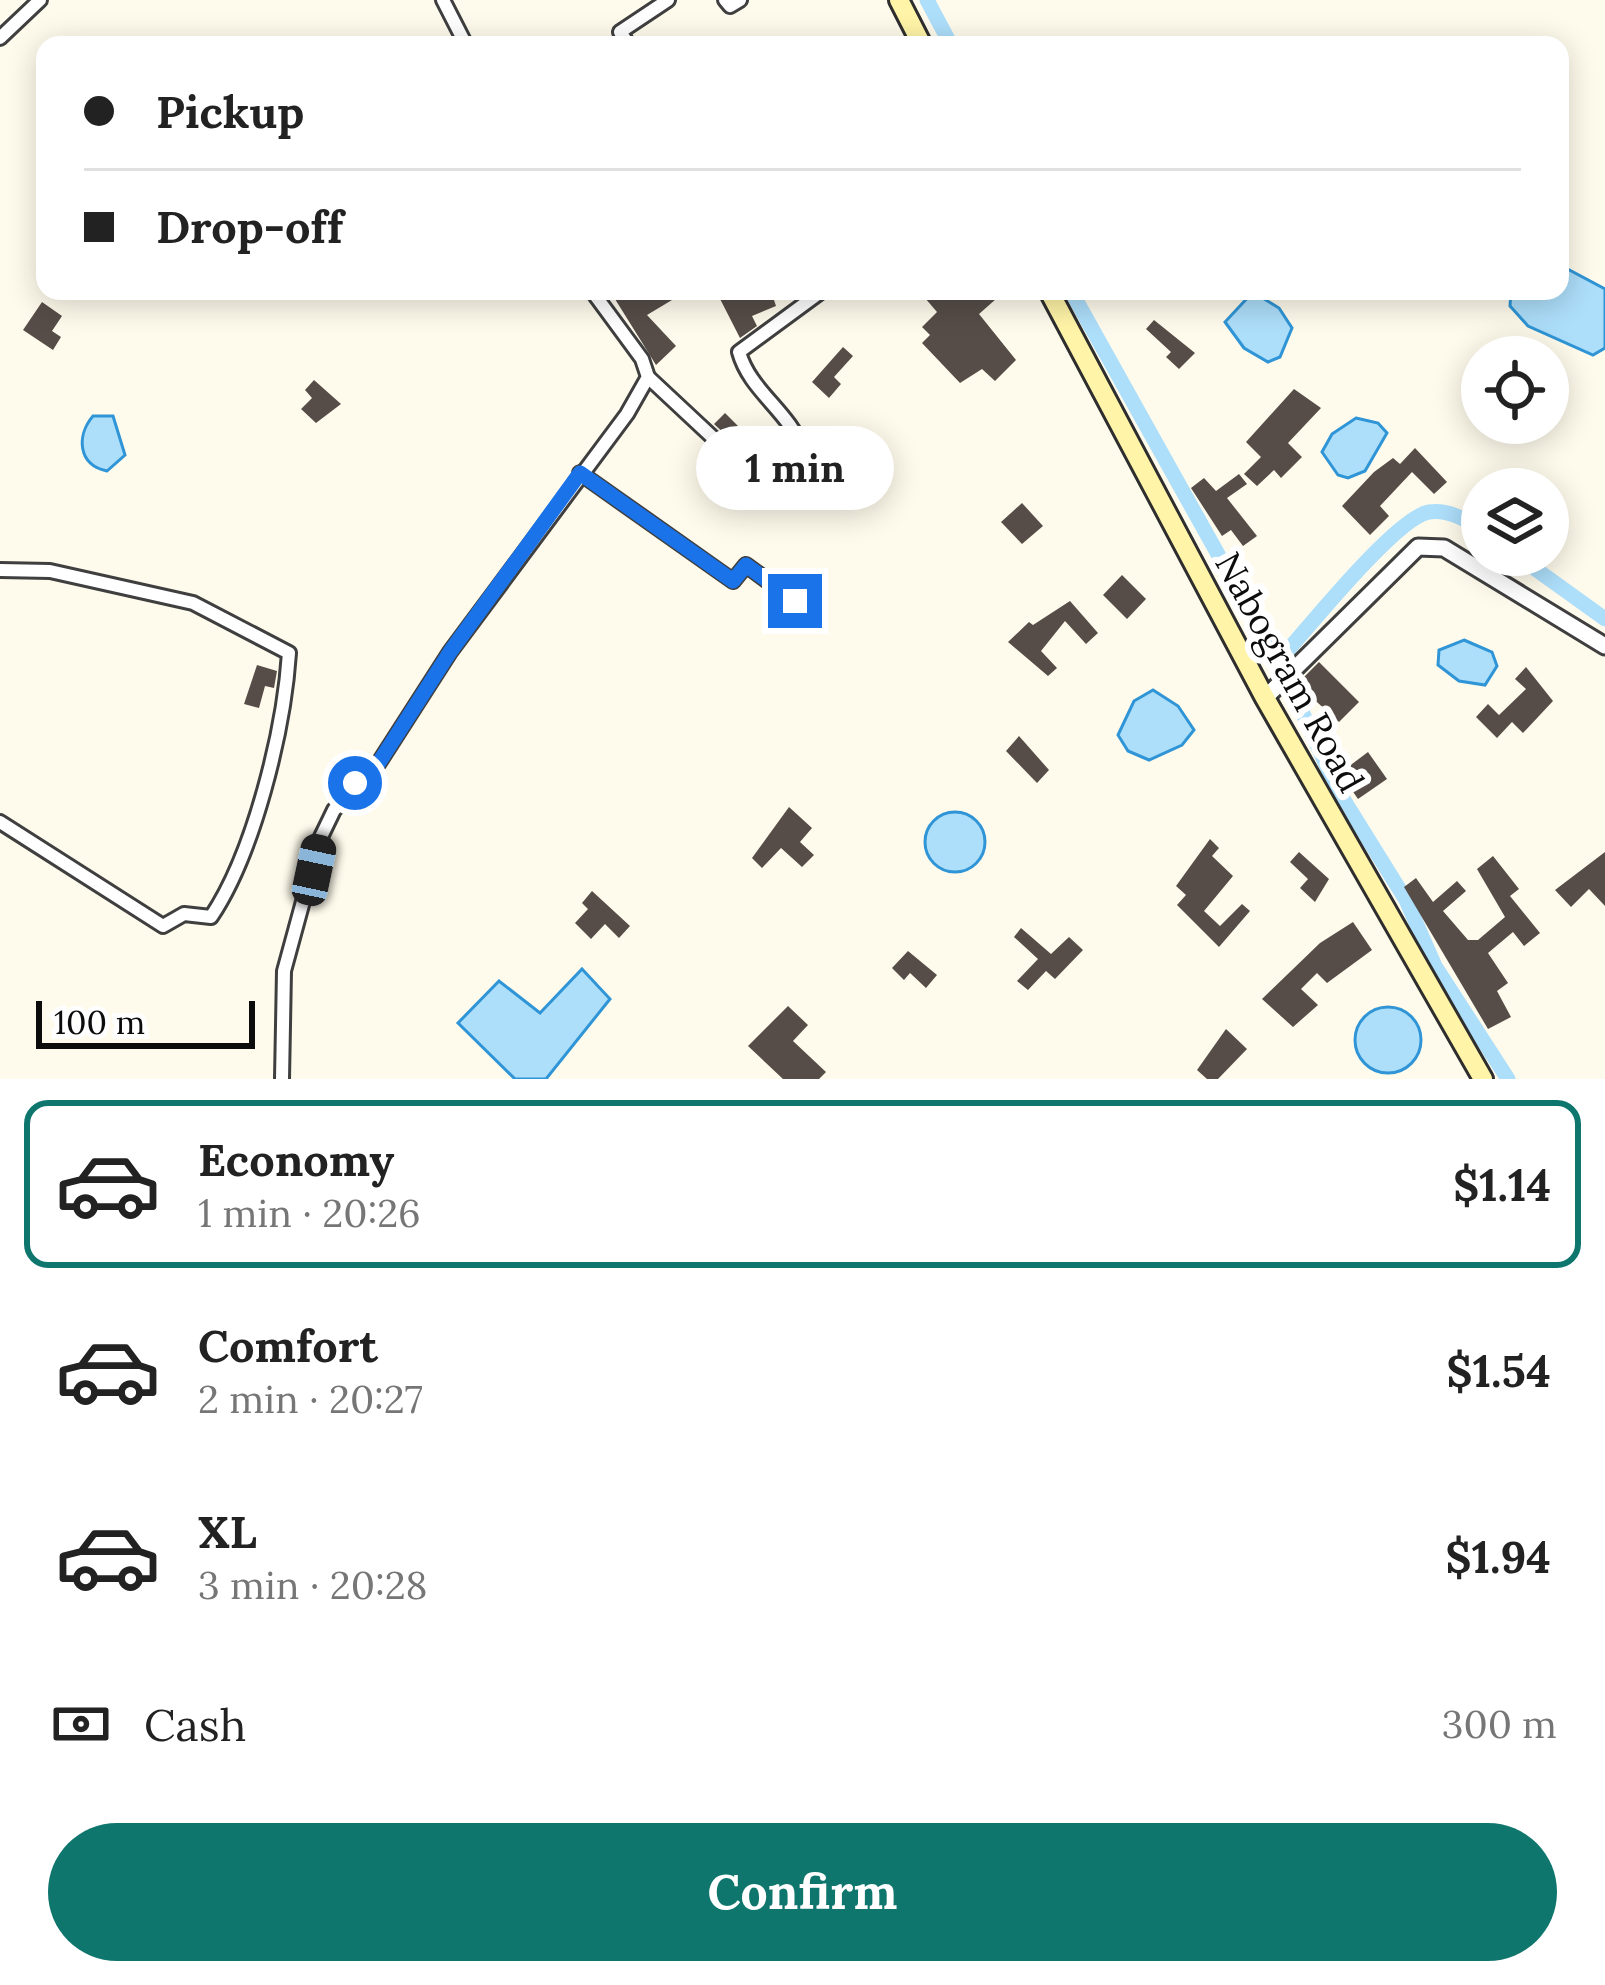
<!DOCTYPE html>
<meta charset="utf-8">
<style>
:root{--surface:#fff;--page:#f6f6f6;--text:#222;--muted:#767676;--line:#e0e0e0;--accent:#0f766e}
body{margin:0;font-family:Lora,serif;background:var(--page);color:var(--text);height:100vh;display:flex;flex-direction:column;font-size:45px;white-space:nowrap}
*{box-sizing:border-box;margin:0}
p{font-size:39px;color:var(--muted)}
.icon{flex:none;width:66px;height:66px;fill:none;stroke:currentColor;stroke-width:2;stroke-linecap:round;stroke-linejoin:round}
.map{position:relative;height:1079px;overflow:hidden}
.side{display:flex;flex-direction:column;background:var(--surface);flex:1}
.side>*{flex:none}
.guide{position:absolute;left:36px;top:36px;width:1533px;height:264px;border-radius:24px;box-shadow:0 6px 30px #0003;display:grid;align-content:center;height:264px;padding:0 48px;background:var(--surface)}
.buttons{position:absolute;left:1461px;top:336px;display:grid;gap:24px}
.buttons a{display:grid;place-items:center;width:108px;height:108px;border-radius:50%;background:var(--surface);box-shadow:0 6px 30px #0003;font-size:60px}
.scale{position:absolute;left:36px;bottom:30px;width:219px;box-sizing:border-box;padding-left:12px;border:6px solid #0c0c0c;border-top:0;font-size:33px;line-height:42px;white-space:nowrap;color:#0c0c0c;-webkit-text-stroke:9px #fff;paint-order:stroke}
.end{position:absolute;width:54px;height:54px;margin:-27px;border:15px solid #1a73e8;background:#fff;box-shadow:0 0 0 6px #fff}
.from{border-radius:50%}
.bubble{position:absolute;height:84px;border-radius:42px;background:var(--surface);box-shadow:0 6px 30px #0003;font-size:39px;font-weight:700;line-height:84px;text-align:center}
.car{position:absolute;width:36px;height:72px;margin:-36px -18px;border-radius:15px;box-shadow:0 0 9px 3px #0007;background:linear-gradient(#222 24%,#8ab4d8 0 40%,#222 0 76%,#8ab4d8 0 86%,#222 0)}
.guide b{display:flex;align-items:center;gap:42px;height:114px;font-size:45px}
.guide b+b{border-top:3px solid var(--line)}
.guide i{width:30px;height:30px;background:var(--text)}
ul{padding:21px 0 0;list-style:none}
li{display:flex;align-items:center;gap:36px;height:168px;margin:0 24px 18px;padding:0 24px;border:6px solid transparent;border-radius:24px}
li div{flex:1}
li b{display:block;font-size:45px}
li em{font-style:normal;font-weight:700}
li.current{border-color:var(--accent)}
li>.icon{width:108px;height:108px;stroke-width:1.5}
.pay{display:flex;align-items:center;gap:30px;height:132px;padding:0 48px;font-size:45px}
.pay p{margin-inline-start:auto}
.cta{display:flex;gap:24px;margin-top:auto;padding:24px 48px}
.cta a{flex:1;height:138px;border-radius:72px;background:var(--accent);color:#fff;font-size:48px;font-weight:700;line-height:138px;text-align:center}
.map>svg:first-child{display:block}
</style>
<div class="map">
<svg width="1605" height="1079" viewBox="0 0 1605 1079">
<rect width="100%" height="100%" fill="#fffbec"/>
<!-- water -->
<g fill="#addefa" stroke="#2f95d6" stroke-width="3">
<path d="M 1560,265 L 1605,289 L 1605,348 L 1593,355 L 1528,326 L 1510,306 L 1511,291 L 1560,291 Z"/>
<path d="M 1253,292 L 1279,308 L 1292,328 L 1280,357 L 1268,362 L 1244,348 L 1225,322 Z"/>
<path d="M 93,416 L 113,416 L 125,455 L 107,471 C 78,465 76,436 93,416 Z"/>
<path d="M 1356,418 L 1378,423 L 1387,433 L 1365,471 L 1348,478 L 1338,475 L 1322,452 L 1332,434 Z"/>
<path d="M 1464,640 L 1492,652 L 1497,666 L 1485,685 L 1459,681 L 1438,665 L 1439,650 Z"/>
<path d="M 1153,690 L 1178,706 L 1194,730 L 1182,745 L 1149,760 L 1128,751 L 1118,735 L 1134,701 Z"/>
<circle cx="955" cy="842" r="30"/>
<path d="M 582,969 L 610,999 L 546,1079 L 515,1079 L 458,1023 L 499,981 L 540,1013 Z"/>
<circle cx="1388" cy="1040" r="33"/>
</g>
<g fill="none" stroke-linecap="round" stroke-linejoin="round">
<!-- canal -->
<g stroke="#addefa" stroke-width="15">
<path d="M 927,0 L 951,45"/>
<path d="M 1071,291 L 1286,676 L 1337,789 L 1406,900 L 1435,966 L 1508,1079"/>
<path d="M 1516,555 L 1605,619"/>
<path d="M 1276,664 C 1303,634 1396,517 1429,512 C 1449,509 1466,520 1482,530"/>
</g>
</g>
<!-- building -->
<g fill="#564d48">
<path d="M 610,291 L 687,291 L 647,315 L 676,346 L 656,365 Z"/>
<path d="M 716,291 L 771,291 L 776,306 L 752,316 L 757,326 L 740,338 Z"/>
<path d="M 919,291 L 1005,291 L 979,314 L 1016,360 L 995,381 L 982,369 L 960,383 L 922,343 L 930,335 L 922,327 L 937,312 Z"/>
<path d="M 42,302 L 62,316 L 52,331 L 61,337 L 53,350 L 23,330 Z"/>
<path d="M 1154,320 L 1195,353 L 1179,369 L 1166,357 L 1171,352 L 1146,329 Z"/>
<path d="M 843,347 L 853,356 L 834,377 L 841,384 L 829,398 L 812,382 Z"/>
<path d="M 314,380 L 341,404 L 316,423 L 301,409 L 312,398 L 305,390 Z"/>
<path d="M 1294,389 L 1321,408 L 1288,443 L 1302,457 L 1281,478 L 1274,470 L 1257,486 L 1244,474 L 1261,457 L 1246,442 Z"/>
<path d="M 725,413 L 757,445 L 771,431 L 791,449 L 782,458 L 770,452 L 758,465 L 714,424 Z"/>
<path d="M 1415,448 L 1447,482 L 1434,494 L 1412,472 L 1380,506 L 1389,516 L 1370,535 L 1342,506 L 1374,472 L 1393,458 L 1400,464 Z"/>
<path d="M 1239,474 L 1247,484 L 1227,498 L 1257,536 L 1243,546 L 1231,530 L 1222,536 L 1191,488 L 1204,478 L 1216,491 Z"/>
<path d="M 1022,503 L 1043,526 L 1022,544 L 1001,522 Z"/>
<path d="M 1122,575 L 1146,599 L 1127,619 L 1103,595 Z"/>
<path d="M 1070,601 L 1098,633 L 1086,644 L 1065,621 L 1041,651 L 1057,668 L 1048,676 L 1008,642 L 1029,622 L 1033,625 Z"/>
<path d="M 1319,662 L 1359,702 L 1339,722 L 1297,684 Z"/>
<path d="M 257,665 L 277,671 L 274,688 L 265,686 L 259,708 L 244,704 Z"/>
<path d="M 1526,667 L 1553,701 L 1523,733 L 1512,722 L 1497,738 L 1476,717 L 1488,704 L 1499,715 L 1526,689 L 1515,679 Z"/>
<path d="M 1019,736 L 1049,770 L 1037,783 L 1006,751 Z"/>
<path d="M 1368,752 L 1387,779 L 1358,799 L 1340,773 Z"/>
<path d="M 789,807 L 812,828 L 800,842 L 814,855 L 802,867 L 781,848 L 762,868 L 752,858 Z"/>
<path d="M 1210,839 L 1219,848 L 1212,856 L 1233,876 L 1204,911 L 1220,926 L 1242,904 L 1250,911 L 1219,947 L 1177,905 L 1186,895 L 1176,886 Z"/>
<path d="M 1299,852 L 1329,879 L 1315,902 L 1300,888 L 1308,879 L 1290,862 Z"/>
<path d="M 1605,852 L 1605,906 L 1589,889 L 1571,907 L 1555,890 Z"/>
<path d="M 1493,856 L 1519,889 L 1510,896 L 1540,933 L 1524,946 L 1513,932 L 1488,953 L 1508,983 L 1497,991 L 1511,1017 L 1488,1029 L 1404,887 L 1416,878 L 1433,902 L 1457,881 L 1466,891 L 1443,911 L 1468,940 L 1478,940 L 1505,917 L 1477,869 Z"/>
<path d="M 592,891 L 630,926 L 619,938 L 605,924 L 591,939 L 575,923 L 588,909 L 582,903 Z"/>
<path d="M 1353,922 L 1372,950 L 1327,983 L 1317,973 L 1301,989 L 1318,1005 L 1293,1027 L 1262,999 L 1320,943 Z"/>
<path d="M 1021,928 L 1051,954 L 1069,937 L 1083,950 L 1055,979 L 1046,971 L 1028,990 L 1017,981 L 1038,959 L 1014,937 Z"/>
<path d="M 908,951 L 937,975 L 926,988 L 910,973 L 904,980 L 892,968 Z"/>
<path d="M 788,1006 L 808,1025 L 793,1041 L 826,1072 L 819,1079 L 783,1079 L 748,1046 Z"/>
<path d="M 1226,1029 L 1247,1049 L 1218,1079 L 1207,1079 L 1197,1070 Z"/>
</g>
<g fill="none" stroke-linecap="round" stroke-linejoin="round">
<defs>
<g id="minor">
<path d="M 443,0 L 466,45"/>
<path d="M 725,0 L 730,6 L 740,0"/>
<path d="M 0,38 L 40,0"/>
<path d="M 629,45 L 620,32 L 668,0"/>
<path d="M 648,377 L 754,476 L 773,481 L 803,451 C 790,411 750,392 739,352 L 822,291"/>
<path d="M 580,473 L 733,581 L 746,565 L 795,601"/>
<path d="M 0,570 L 50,571 L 193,603 L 289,653 C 284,730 254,853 211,917 L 184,914 L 163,926 L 0,822"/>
<path d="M 282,1079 L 284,971 L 320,839 L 334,810 L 378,764 L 450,652 L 627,414 L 648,377 L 642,359 L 592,291"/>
</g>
<path id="tertiary" d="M 1265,698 L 1418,547 L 1444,548 L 1605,646"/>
<g id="secondary">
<path d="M 899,0 L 922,45"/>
<path d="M 1049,291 L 1265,698 L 1483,1079"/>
</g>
</defs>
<!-- minor casing -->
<use href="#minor" stroke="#3f3f3f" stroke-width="18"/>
<!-- tertiary casing -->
<use href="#tertiary" stroke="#3f3f3f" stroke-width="21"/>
<!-- secondary casing -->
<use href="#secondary" stroke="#2e2e2e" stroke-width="24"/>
<!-- minor -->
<use href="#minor" stroke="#fff" stroke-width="12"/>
<!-- tertiary -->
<use href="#tertiary" stroke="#fff" stroke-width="15"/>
<!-- secondary -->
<use href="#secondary" stroke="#fff4a7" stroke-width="18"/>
</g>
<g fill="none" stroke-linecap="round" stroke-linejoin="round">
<!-- route -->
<path stroke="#1a73e8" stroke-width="15" d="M 355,783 L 378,764 L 450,652 L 580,473 L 733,581 L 746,565 L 795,601"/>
</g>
<g text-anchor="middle" stroke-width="12" stroke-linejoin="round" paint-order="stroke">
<!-- street labels -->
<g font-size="36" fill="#0c0c0c" stroke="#fff">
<text transform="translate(1290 672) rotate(61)" y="13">Nabogram Road</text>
</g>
</g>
</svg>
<div class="buttons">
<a><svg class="icon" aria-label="locate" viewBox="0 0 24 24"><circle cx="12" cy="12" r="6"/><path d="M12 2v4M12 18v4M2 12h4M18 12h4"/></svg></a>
<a><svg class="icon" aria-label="layers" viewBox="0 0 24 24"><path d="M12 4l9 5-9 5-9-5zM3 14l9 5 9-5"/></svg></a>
</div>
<div class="scale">100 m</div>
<i class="end from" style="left:355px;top:783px"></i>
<i class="end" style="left:795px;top:601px"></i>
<div class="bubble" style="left:696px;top:426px;width:198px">1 min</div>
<i class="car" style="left:314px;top:870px;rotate:12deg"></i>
<div class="guide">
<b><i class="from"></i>Pickup</b>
<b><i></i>Drop-off</b>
</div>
</div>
<section class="side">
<ul>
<li class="current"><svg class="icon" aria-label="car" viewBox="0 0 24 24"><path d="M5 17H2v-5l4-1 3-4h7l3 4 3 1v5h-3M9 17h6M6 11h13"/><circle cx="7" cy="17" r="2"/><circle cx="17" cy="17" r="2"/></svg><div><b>Economy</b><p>1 min · 20:26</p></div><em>$1.14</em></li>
<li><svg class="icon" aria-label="car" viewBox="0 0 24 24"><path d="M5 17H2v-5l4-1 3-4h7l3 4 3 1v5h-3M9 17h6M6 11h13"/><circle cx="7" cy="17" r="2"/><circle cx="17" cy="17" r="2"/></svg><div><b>Comfort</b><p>2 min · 20:27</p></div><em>$1.54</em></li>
<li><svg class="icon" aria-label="car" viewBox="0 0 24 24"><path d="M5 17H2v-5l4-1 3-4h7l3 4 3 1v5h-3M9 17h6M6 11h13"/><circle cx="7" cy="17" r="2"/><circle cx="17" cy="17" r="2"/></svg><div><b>XL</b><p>3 min · 20:28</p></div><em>$1.94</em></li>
</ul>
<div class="pay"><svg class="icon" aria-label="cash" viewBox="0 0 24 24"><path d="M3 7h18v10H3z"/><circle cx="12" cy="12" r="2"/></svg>Cash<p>300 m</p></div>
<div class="cta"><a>Confirm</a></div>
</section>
